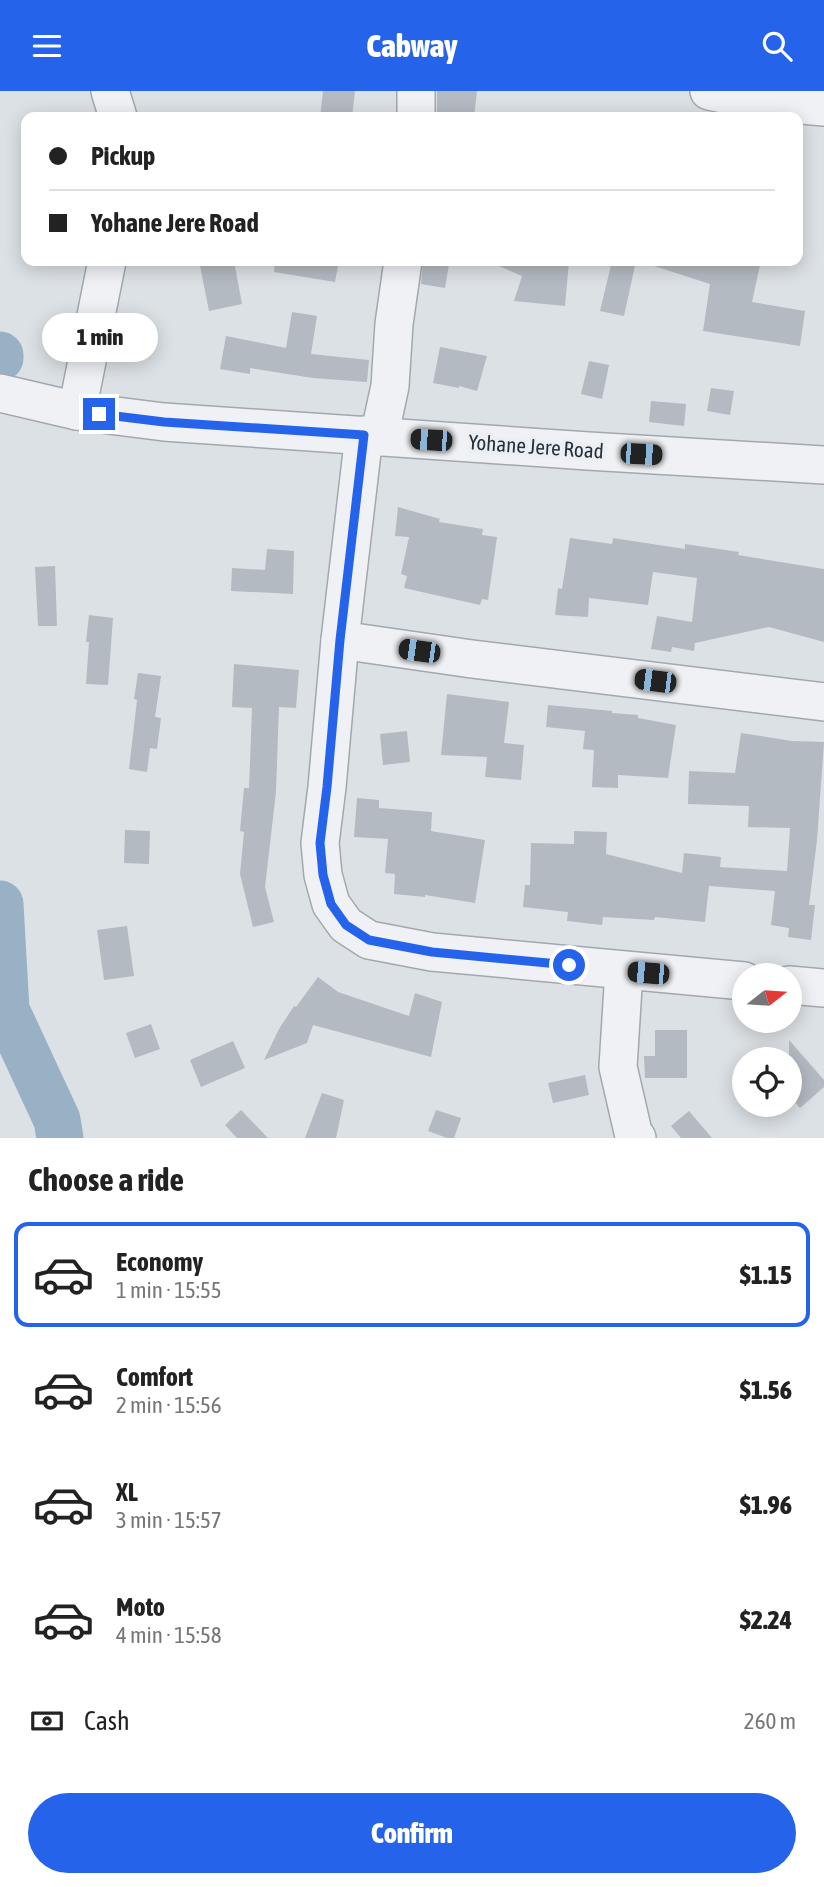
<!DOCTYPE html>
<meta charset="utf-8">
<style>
:root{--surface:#fff;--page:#f6f6f6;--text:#222;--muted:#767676;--line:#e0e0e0;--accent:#2563eb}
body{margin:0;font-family:"Asap Condensed",sans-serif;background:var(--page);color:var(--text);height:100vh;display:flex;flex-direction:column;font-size:26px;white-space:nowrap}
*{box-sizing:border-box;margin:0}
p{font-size:23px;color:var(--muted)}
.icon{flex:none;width:38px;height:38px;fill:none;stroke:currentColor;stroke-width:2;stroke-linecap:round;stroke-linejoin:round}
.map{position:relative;height:1047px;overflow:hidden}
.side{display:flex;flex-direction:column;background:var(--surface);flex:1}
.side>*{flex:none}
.hud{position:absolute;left:21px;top:21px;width:782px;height:154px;border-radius:14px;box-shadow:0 4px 18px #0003;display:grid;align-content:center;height:154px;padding:0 28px;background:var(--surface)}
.needle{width:46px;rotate:73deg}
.controls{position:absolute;left:732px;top:872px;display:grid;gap:14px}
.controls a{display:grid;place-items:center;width:70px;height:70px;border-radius:50%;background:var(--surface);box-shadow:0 4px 18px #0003;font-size:35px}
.end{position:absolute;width:32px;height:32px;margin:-16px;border:9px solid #2563eb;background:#fff;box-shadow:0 0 0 4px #fff}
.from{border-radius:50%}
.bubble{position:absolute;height:49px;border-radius:24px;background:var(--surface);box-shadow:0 4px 18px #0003;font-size:23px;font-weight:800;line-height:49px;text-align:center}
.car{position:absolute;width:21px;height:42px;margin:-21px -10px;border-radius:9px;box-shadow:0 0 5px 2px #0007;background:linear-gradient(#222 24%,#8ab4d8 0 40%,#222 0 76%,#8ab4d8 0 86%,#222 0)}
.hud b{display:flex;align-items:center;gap:24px;height:66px;font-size:26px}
.hud b+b{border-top:2px solid var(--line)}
.hud i{width:18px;height:18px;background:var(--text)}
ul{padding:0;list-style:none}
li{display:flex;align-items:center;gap:21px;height:105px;margin:0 14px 10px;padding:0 14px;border:4px solid transparent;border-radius:14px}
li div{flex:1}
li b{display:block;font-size:26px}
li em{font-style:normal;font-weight:800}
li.selected{border-color:var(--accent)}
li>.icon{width:63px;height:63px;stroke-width:1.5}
h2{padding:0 28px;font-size:32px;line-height:84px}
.pay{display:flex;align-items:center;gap:18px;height:77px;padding:0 28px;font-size:26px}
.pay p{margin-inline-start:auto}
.button{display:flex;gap:14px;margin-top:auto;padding:14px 28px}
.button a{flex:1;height:80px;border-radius:42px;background:var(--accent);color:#fff;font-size:28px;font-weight:800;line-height:80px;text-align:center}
header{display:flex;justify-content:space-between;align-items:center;height:91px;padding:0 28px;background:var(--accent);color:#fff;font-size:32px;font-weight:800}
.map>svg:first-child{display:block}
</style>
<header><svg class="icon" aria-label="menu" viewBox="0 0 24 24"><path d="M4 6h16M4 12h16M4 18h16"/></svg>Cabway<svg class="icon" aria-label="search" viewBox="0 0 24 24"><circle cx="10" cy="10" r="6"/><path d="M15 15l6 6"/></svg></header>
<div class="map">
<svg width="824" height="1047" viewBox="0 0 824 1047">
<rect width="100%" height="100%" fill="#dce1e6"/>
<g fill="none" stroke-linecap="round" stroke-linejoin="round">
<!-- river -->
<g stroke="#98b1c5" stroke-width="47">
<path d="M 0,264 L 0,267"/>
<path d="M 0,813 L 6,919 L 57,1029 L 60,1047"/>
</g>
</g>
<!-- building -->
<g fill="#b4bac2">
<path d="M 323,0 L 355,0 L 352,26 L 320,26 Z"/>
<path d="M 437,0 L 477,0 L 474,26 L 437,26 Z"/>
<path d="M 199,170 L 234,170 L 242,213 L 209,220 Z"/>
<path d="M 275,170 L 339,170 L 335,191 L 274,181 Z"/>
<path d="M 423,170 L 449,173 L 445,197 L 421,193 Z"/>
<path d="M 487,170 L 569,170 L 565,215 L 514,210 L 522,185 Z"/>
<path d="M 612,170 L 636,170 L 624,225 L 600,220 Z"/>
<path d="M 652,170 L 739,170 L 760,174 L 752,211 L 805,220 L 800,255 L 703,240 L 710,193 L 651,174 Z"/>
<path d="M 292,221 L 317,225 L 311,263 L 369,269 L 367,291 L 313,287 L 250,277 L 250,283 L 220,278 L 226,245 L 286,257 Z"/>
<path d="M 440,256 L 487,265 L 477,300 L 459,295 L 459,297 L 433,292 Z"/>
<path d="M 589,270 L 609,274 L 602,308 L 581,303 Z"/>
<path d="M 711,297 L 734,300 L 730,324 L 707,320 Z"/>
<path d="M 651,310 L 686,313 L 684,335 L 649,331 Z"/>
<path d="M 398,416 L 440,428 L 439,431 L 483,438 L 482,444 L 497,446 L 488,509 L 482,508 L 480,514 L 404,497 L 407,485 L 401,483 L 409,446 L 395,445 Z"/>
<path d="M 570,447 L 612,453 L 613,447 L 685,458 L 685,453 L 739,461 L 738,464 L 824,478 L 824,551 L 769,536 L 695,552 L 694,560 L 672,556 L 671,561 L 651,558 L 657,525 L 692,531 L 697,487 L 653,481 L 648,514 L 589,507 L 588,526 L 555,524 L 558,497 L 562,498 Z"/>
<path d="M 267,458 L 294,460 L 293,503 L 231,500 L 232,477 L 265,479 Z"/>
<path d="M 55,475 L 57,535 L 38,535 L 35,476 Z"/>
<path d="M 89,524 L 113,527 L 108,594 L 86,593 L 89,551 L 86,551 Z"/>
<path d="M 234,573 L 299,579 L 296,617 L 279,616 L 276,701 L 265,796 L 274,831 L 253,836 L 240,783 L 244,741 L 240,740 L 244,697 L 249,697 L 252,617 L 232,616 Z"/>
<path d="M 138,582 L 161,585 L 155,626 L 161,627 L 157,658 L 150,657 L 147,681 L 129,678 L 137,609 L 134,608 Z"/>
<path d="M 447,603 L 509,611 L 504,652 L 524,654 L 521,689 L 485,686 L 487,666 L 441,664 Z"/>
<path d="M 548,614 L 612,620 L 612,622 L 638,624 L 638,627 L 676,634 L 668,687 L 618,684 L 618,697 L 592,696 L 594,659 L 583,658 L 585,640 L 546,636 Z"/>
<path d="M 407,640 L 410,671 L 383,674 L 380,643 Z"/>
<path d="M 741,642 L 792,650 L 824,651 L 817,749 L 809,814 L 815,814 L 811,849 L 788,846 L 789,837 L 771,834 L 775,800 L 709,795 L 705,831 L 655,826 L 654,829 L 603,826 L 602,834 L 567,830 L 568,821 L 523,816 L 525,794 L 530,794 L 531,752 L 574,753 L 574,740 L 607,741 L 606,763 L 682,782 L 684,762 L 721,766 L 720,776 L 787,780 L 790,737 L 748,736 L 749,715 L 688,713 L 689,680 L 735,682 Z"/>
<path d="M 357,707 L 379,709 L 379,717 L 432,721 L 431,740 L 485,749 L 475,812 L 425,804 L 425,806 L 394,803 L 395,783 L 385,782 L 388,748 L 354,746 Z"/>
<path d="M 125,739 L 150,740 L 149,773 L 124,772 Z"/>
<path d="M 127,835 L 134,885 L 104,889 L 97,839 Z"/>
<path d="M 318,886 L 338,901 L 409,925 L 415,902 L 442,911 L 431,966 L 313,934 L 307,952 L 264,969 L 279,938 L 294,915 L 296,916 Z"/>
<path d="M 151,933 L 160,958 L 135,967 L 126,942 Z"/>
<path d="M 655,939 L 687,939 L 687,987 L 645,987 L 644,965 L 655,965 Z"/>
<path d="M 789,949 L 824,989 L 824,996 L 800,1017 L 789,1004 Z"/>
<path d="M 233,950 L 245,977 L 201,996 L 190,969 Z"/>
<path d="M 585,984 L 589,1004 L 553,1012 L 548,992 Z"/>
<path d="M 322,1002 L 344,1009 L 336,1047 L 305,1047 Z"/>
<path d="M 241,1019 L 268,1047 L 237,1047 L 225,1034 Z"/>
<path d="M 436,1019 L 461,1027 L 454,1047 L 447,1047 L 428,1040 Z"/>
<path d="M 689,1020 L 712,1047 L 681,1047 L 671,1035 Z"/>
</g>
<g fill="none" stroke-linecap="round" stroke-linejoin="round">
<defs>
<g id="minor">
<path d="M 110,0 L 118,26"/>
<path d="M 709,0 L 758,10 L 824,16"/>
<path d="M 416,26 L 416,0"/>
<path d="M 0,302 L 77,320 L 164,331 L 588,360 L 824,374"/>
<path d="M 77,320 L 107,170"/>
<path d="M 364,344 L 340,549 L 327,696 L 320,752 L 323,784 L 331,813 L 346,834 L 369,849 L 432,861 L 744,890"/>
<path d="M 379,346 L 390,295 L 394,233 L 403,170"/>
<path d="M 340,549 L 472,568 L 824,611"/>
<path d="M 624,880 L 618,976 L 633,1041 L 637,1047"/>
<path d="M 789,894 L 824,897"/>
</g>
</defs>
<!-- minor casing -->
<use href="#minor" stroke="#a2a8af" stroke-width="40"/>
<!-- minor -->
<use href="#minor" stroke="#eff1f4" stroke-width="37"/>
</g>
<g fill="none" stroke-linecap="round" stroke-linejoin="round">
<!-- route -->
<path stroke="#2563eb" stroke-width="9" d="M 99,323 L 164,331 L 364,344 L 340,549 L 327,696 L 320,752 L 323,784 L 331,813 L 346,834 L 369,849 L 432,861 L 569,874"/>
</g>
<g text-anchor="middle" stroke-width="7" stroke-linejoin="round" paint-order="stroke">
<!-- street labels -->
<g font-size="21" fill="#27303b" stroke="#ebeff4">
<text transform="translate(536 356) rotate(4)" y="7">Yohane Jere Road</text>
</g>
</g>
</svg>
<div class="controls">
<a><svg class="needle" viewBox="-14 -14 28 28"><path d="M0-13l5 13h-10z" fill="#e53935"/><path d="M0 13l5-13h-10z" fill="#767676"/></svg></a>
<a><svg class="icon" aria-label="locate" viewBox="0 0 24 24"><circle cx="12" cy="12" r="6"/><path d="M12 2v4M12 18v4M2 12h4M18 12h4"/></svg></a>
</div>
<i class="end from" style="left:569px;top:874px"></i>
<i class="end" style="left:99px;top:323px"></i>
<div class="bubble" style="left:42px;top:222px;width:116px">1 min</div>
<i class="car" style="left:431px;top:349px;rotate:274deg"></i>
<i class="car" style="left:641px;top:363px;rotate:93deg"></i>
<i class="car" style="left:419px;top:560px;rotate:278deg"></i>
<i class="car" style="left:655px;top:590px;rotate:277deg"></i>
<i class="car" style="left:648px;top:882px;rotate:275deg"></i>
<div class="hud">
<b><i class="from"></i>Pickup</b>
<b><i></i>Yohane Jere Road</b>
</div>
</div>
<section class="side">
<h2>Choose a ride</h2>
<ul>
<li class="selected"><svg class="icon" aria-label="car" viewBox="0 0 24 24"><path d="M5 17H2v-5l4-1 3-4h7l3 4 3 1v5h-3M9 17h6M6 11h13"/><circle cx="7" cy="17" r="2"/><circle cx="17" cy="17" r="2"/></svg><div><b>Economy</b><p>1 min · 15:55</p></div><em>$1.15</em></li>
<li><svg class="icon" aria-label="car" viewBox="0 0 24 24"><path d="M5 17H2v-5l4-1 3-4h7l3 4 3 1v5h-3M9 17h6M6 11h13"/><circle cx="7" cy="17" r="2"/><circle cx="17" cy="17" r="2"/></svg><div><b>Comfort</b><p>2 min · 15:56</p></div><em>$1.56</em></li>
<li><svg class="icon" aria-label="car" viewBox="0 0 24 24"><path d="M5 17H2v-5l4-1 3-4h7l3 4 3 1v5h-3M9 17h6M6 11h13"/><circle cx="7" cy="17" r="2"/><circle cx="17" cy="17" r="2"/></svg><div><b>XL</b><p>3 min · 15:57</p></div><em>$1.96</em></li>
<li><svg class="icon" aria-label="car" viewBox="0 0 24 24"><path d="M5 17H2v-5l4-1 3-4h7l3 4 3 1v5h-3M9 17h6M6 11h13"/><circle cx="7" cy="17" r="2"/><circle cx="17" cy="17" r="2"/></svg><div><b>Moto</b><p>4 min · 15:58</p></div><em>$2.24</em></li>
</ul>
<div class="pay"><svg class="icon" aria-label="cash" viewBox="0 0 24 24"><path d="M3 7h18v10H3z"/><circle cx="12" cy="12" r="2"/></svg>Cash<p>260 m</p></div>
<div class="button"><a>Confirm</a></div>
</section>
